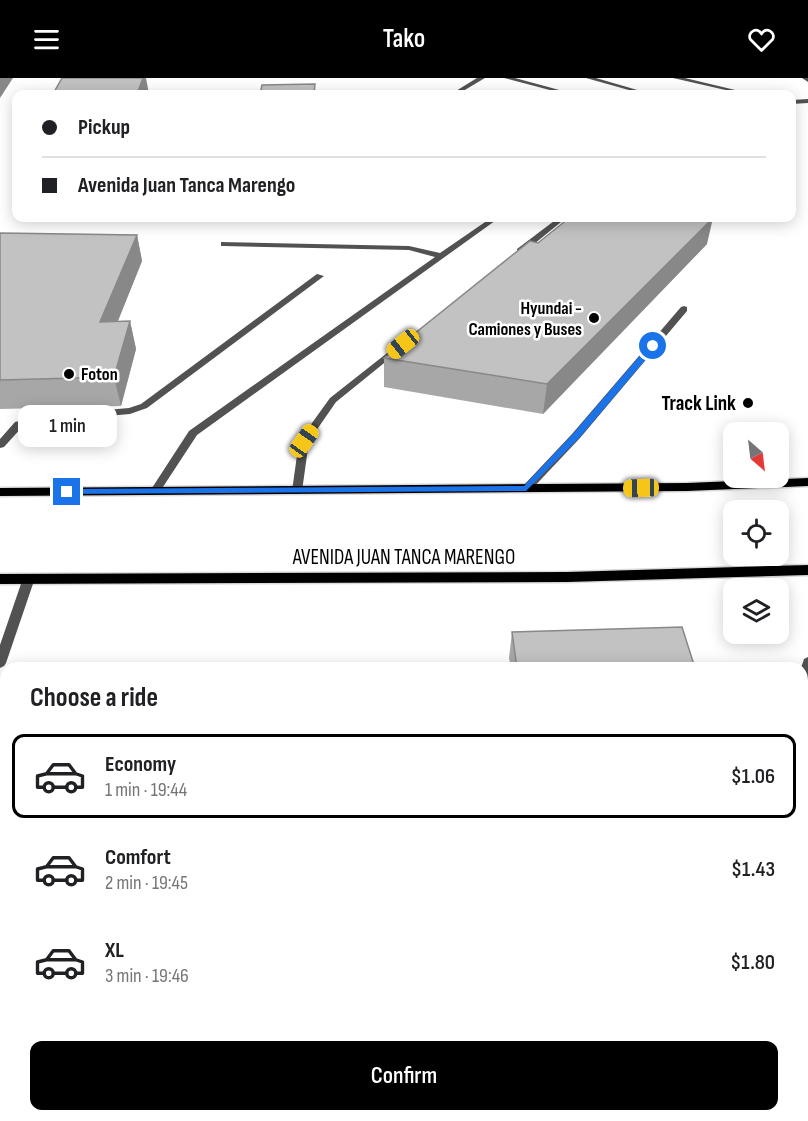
<!DOCTYPE html>
<meta charset="utf-8">
<style>
:root{--surface:#fff;--page:#f2f2f2;--text:#202124;--muted:#757577;--line:#e0e0e0;--accent:#000}
body{margin:0;font-family:"Sofia Sans Condensed",sans-serif;background:var(--page);color:var(--text);height:100vh;display:flex;flex-direction:column;font-size:22px;white-space:nowrap}
*{box-sizing:border-box;margin:0}
p{font-size:20px;color:var(--muted)}
.icon{flex:none;width:33px;height:33px;fill:none;stroke:currentColor;stroke-width:2;stroke-linecap:round;stroke-linejoin:round}
.map{position:relative;flex:1;overflow:hidden}
.sheet{position:absolute;left:0px;top:584px;width:808px;height:460px;display:flex;flex-direction:column;background:var(--surface);border-radius:18px 18px 0 0;box-shadow:0 3px 15px #0003}
.sheet>*{flex:none}
.top-card{position:absolute;left:12px;top:12px;width:784px;height:132px;border-radius:12px;box-shadow:0 3px 15px #0003;display:grid;align-content:center;height:132px;padding:0 30px;background:var(--surface)}
.needle{width:39px;rotate:152deg}
.buttons{position:absolute;left:723px;top:344px;display:grid;gap:12px}
.buttons a{display:grid;place-items:center;width:66px;height:66px;border-radius:12px;background:var(--surface);box-shadow:0 3px 15px #0003;font-size:30px}
.end{position:absolute;width:27px;height:27px;margin:-14px;border:8px solid #1a73e8;background:#fff;box-shadow:0 0 0 3px #fff}
.from{border-radius:50%}
.bubble{position:absolute;height:42px;border-radius:12px;background:var(--surface);box-shadow:0 3px 15px #0003;font-size:20px;font-weight:600;line-height:42px;text-align:center}
.car{position:absolute;width:18px;height:36px;margin:-18px -9px;border-radius:8px;box-shadow:0 0 4px 2px #0007;background:linear-gradient(#f5c518 24%,#345 0 40%,#f5c518 0 76%,#345 0 86%,#f5c518 0)}
.top-card b{display:flex;align-items:center;gap:21px;height:57px;font-size:22px}
.top-card b+b{border-top:2px solid var(--line)}
.top-card i{width:15px;height:15px;background:var(--text)}
ul{padding:0;list-style:none}
li{display:flex;align-items:center;gap:18px;height:84px;margin:0 12px 9px;padding:0 18px;border:3px solid transparent;border-radius:12px}
li div{flex:1}
li b{display:block;font-size:22px}
li em{font-style:normal;font-weight:600}
li.current{border-color:var(--accent)}
li>.icon{width:54px;height:54px;stroke-width:1.5}
h2{padding:0 30px;font-size:27px;line-height:72px}
.action{display:flex;gap:12px;margin-top:auto;padding:12px 30px}
.action a{flex:1;height:69px;border-radius:12px;background:var(--accent);color:#fff;font-size:24px;font-weight:600;line-height:69px;text-align:center}
header{display:flex;justify-content:space-between;align-items:center;height:78px;padding:0 30px;background:var(--accent);color:#fff;font-size:27px;font-weight:600}
.map>svg:first-child{display:block}
</style>
<header><svg class="icon" aria-label="menu" viewBox="0 0 24 24"><path d="M4 6h16M4 12h16M4 18h16"/></svg>Tako<svg class="icon" aria-label="heart" viewBox="0 0 24 24"><path d="M12 20l-8-8c-3-5 5-10 8-4 3-6 11-1 8 4z"/></svg></header>
<div class="map">
<svg width="808" height="1043" viewBox="0 0 808 1043">
<rect width="100%" height="100%" fill="#fff"/>
<g fill="none" stroke-linecap="round" stroke-linejoin="round">
<defs>
<g id="primary">
<path d="M 808,400 L 808,408 L 687,413 L 0,418 L 0,410 L 687,405 Z"/>
<path d="M 808,487 L 808,497 L 567,504 L 0,506 L 0,496 L 567,494 Z"/>
</g>
</defs>
<!-- primary casing -->
<use href="#primary" stroke="#dbdbdb" stroke-width="3"/>
<!-- lane -->
<g fill="#525252" fill-rule="evenodd">
<path d="M 477,0 L 485,0 L 458,16 L 451,16 Z"/>
<path d="M 504,0 L 515,0 L 574,16 L 565,16 Z"/>
<path d="M 586,0 L 596,0 L 651,16 L 643,16 Z"/>
<path d="M 673,0 L 685,0 L 752,16 L 743,16 Z"/>
<path d="M 802,0 L 808,0 L 808,4 Z"/>
<path d="M 808,21 L 808,25 L 792,26 L 792,22 Z"/>
<path d="M 792,60 L 795,61 L 795,63 L 792,64 Z"/>
<path d="M 491,140 L 499,140 L 197,357 L 159,415 L 151,415 L 150,413 L 189,353 L 435,179 L 409,172 L 224,168 L 221,168 L 221,164 L 409,168 L 440,175 Z"/>
<path d="M 558,140 L 566,140 L 523,175 L 517,175 L 517,171 Z"/>
<path d="M 317,196 L 324,198 L 147,330 L 130,336 L 39,344 L 23,348 L 4,369 L 0,370 L 0,361 L 15,344 L 39,338 L 129,330 L 141,326 Z"/>
<path d="M 684,228 L 687,229 L 687,233 L 580,360 L 530,413 L 522,413 L 521,411 L 522,409 L 572,356 L 681,229 Z"/>
<path d="M 396,268 L 401,271 L 399,273 L 336,324 L 309,363 L 302,413 L 297,416 L 293,415 L 292,413 L 299,363 L 330,320 Z"/>
</g>
<!-- street -->
<g fill="#525252" fill-rule="evenodd">
<path d="M 29,496 L 35,500 L 6,585 L 4,588 L 0,590 L 0,567 L 23,500 Z"/>
<path d="M 808,579 L 808,615 L 802,619 L 802,590 L 801,590 L 804,581 Z"/>
<path d="M 802,827 L 808,829 L 808,843 L 802,841 Z"/>
<path d="M 695,1038 L 713,1038 L 712,1043 L 694,1043 Z"/>
</g>
<!-- primary -->
<use href="#primary" fill="#000" fill-rule="evenodd"/>
</g>
<!-- wall -->
<g fill="#a7a7a7">
<path d="M 16,90 L 16,109 L 13,96 Z"/>
<path d="M 0,155 L 137,157 L 142,183 L 118,243 L 130,243 L 136,271 L 121,328 L 0,331 Z"/>
<path d="M 538,165 L 707,166 L 543,336 L 384,309 L 384,280 Z"/>
<path d="M 512,554 L 695,590 L 511,590 L 509,580 Z"/>
<path d="M 6,813 L 6,1010 L 0,1007 L 0,819 Z"/>
<path d="M 56,1038 L 75,1038 L 71,1043 L 65,1043 Z"/>
<path d="M 92,1038 L 579,1038 L 577,1043 L 101,1043 Z"/>
</g>
<!-- shaded-wall -->
<g fill="#888">
<path d="M 0,0 L 13,0 L 0,20 Z"/>
<path d="M 143,0 L 146,0 L 149,16 L 137,16 Z"/>
<path d="M 713,140 L 707,166 L 543,336 L 547,306 Z"/>
<path d="M 137,157 L 142,183 L 106,272 L 100,244 Z"/>
<path d="M 130,243 L 136,271 L 121,328 L 114,299 Z"/>
<path d="M 65,1038 L 75,1038 L 71,1043 L 68,1043 Z"/>
</g>
<!-- building -->
<g fill="#c2c2c2" stroke="#888" stroke-width="1.5">
<path d="M 62,0 L 143,0 L 137,16 L 53,16 Z"/>
<path d="M 315,6 L 314,16 L 260,16 L 262,7 Z"/>
<path d="M 569,140 L 713,140 L 547,306 L 384,280 L 530,163 L 538,165 Z"/>
<path d="M 0,155 L 137,157 L 100,244 L 130,243 L 114,299 L 0,302 Z"/>
<path d="M 682,549 L 695,590 L 517,590 L 512,554 Z"/>
<path d="M 6,813 L 6,995 L 0,991 L 0,819 Z"/>
<path d="M 124,1038 L 578,1038 L 576,1043 L 133,1043 Z"/>
</g>
<!-- route -->
<path fill="#1a73e8" d="M 650,266 L 657,268 L 579,360 L 526,413 L 67,416 L 62,414 L 67,411 L 524,408 L 573,356 Z"/>
<!-- markers -->
<g fill="#000" stroke="#fff" stroke-width="2">
<circle cx="594" cy="240" r="6"/>
<circle cx="69" cy="296" r="6"/>
<circle cx="748" cy="325" r="6"/>
</g>
<g text-anchor="middle" stroke-width="5" stroke-linejoin="round" paint-order="stroke">
<!-- far-poi labels -->
<g font-size="18" font-weight="bold" fill="#000" stroke="#fff" text-anchor="end">
<text x="582" y="236">Hyundai -<tspan x="582" dy="21">Camiones y Buses</tspan></text>
<text x="81" y="302" text-anchor="start">Foton</text>
</g>
<!-- poi labels -->
<g font-size="21" font-weight="bold" fill="#000" stroke="#fff" text-anchor="end">
<text x="736" y="332">Track Link</text>
</g>
<!-- street labels -->
<g font-size="21" fill="#000" stroke="#fff">
<text x="404" y="486">AVENIDA JUAN TANCA MARENGO</text>
</g>
</g>
</svg>
<div class="buttons">
<a><svg class="needle" viewBox="-14 -14 28 28"><path d="M0-13l5 13h-10z" fill="#e53935"/><path d="M0 13l5-13h-10z" fill="#757577"/></svg></a>
<a><svg class="icon" aria-label="locate" viewBox="0 0 24 24"><circle cx="12" cy="12" r="6"/><path d="M12 2v4M12 18v4M2 12h4M18 12h4"/></svg></a>
<a><svg class="icon" aria-label="layers" viewBox="0 0 24 24"><path d="M12 4l9 5-9 5-9-5zM3 14l9 5 9-5"/></svg></a>
</div>
<i class="end from" style="left:653px;top:268px"></i>
<i class="end" style="left:67px;top:414px"></i>
<div class="bubble" style="left:18px;top:327px;width:99px">1 min</div>
<i class="car" style="left:403px;top:266px;rotate:231deg"></i>
<i class="car" style="left:304px;top:363px;rotate:35deg"></i>
<i class="car" style="left:641px;top:410px;rotate:269deg"></i>
<div class="top-card">
<b><i class="from"></i>Pickup</b>
<b><i></i>Avenida Juan Tanca Marengo</b>
</div>
<section class="sheet">
<h2>Choose a ride</h2>
<ul>
<li class="current"><svg class="icon" aria-label="car" viewBox="0 0 24 24"><path d="M5 17H2v-5l4-1 3-4h7l3 4 3 1v5h-3M9 17h6M6 11h13"/><circle cx="7" cy="17" r="2"/><circle cx="17" cy="17" r="2"/></svg><div><b>Economy</b><p>1 min · 19:44</p></div><em>$1.06</em></li>
<li><svg class="icon" aria-label="car" viewBox="0 0 24 24"><path d="M5 17H2v-5l4-1 3-4h7l3 4 3 1v5h-3M9 17h6M6 11h13"/><circle cx="7" cy="17" r="2"/><circle cx="17" cy="17" r="2"/></svg><div><b>Comfort</b><p>2 min · 19:45</p></div><em>$1.43</em></li>
<li><svg class="icon" aria-label="car" viewBox="0 0 24 24"><path d="M5 17H2v-5l4-1 3-4h7l3 4 3 1v5h-3M9 17h6M6 11h13"/><circle cx="7" cy="17" r="2"/><circle cx="17" cy="17" r="2"/></svg><div><b>XL</b><p>3 min · 19:46</p></div><em>$1.80</em></li>
</ul>
<div class="action"><a>Confirm</a></div>
</section>
</div>
